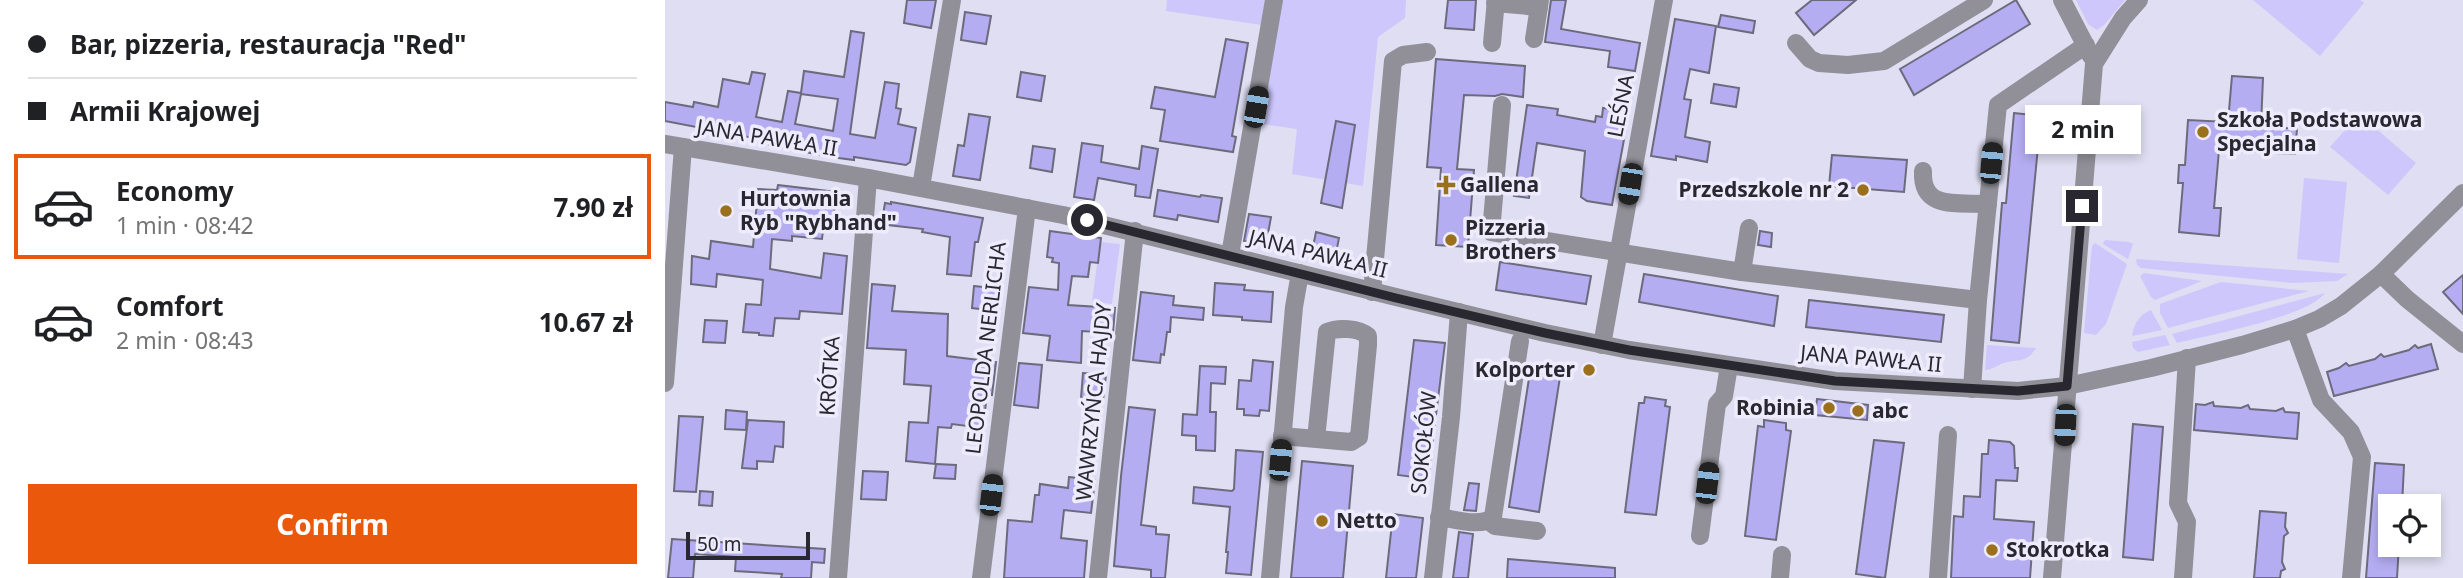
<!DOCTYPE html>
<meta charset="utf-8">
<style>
:root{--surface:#fff;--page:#f6f6f6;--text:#202124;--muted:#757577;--line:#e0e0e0;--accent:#ea580c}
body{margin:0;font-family:"Noto Sans",sans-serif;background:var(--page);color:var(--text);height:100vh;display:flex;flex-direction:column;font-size:26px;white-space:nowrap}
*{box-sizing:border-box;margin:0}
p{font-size:23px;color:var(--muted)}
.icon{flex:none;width:38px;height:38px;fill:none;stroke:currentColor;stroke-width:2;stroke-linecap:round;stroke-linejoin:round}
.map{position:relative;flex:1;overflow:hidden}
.details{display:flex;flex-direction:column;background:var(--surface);width:665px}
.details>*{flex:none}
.top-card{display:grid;align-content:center;height:154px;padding:0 28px;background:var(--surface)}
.tools{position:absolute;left:1713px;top:494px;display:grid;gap:14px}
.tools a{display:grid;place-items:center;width:63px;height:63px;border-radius:0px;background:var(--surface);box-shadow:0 4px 10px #0003;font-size:35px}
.scale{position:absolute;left:21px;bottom:18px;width:124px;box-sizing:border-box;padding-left:7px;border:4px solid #292830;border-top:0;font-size:19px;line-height:24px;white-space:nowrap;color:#292830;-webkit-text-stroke:5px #edebfc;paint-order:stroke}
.end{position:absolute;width:32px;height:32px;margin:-16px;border:9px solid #292830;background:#fff;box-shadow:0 0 0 4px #fff}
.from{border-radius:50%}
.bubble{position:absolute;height:49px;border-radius:0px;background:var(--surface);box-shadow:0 4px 10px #0003;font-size:23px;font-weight:700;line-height:49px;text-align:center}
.car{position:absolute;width:21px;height:42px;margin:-21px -10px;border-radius:9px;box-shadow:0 0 5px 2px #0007;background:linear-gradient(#222 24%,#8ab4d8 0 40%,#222 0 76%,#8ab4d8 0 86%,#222 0)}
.top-card b{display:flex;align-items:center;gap:24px;height:66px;font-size:26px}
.top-card b+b{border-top:2px solid var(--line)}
.top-card i{width:18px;height:18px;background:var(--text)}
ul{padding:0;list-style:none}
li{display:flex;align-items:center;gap:21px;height:105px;margin:0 14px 10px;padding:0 14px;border:4px solid transparent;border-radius:0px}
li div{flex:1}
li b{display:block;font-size:26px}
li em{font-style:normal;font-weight:700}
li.current{border-color:var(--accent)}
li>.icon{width:63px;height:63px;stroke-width:1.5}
.action{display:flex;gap:14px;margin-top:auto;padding:14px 28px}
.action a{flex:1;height:80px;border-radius:0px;background:var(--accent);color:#fff;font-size:28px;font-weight:700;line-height:80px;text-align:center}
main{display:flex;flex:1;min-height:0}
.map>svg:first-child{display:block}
</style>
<main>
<section class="details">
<div class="top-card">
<b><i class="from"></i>Bar, pizzeria, restauracja &quot;Red&quot;</b>
<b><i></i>Armii Krajowej</b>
</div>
<ul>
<li class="current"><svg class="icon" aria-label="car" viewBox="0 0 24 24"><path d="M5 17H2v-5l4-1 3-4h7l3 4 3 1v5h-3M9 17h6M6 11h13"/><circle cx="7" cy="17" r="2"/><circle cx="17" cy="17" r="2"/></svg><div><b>Economy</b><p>1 min · 08:42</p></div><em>7.90 zł</em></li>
<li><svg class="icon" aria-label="car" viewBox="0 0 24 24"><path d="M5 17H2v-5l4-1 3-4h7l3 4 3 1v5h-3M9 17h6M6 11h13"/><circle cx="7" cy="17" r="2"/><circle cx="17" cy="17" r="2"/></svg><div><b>Comfort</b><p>2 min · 08:43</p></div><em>10.67 zł</em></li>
</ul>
<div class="action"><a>Confirm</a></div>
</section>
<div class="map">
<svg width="1798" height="578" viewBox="0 0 1798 578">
<rect width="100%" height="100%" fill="#dfdef2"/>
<!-- green -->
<g fill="#cdc7fb">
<path d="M 502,0 L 741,0 L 740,18 L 713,37 L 698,186 L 627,174 L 632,129 L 581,122 L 597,25 L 501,11 Z"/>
<path d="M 1411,0 L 1460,0 L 1439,25 L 1432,30 L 1423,24 Z"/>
<path d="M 1588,0 L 1695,0 L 1699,3 L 1655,56 Z"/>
<path d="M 1694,114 L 1751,163 L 1723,195 L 1665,147 Z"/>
<path d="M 1639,178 L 1682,182 L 1674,263 L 1632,259 Z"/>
<path d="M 1440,240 L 1464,242 L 1468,244 L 1463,259 L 1438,244 Z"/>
<path d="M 435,242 L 455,244 L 447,304 L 427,302 Z"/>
<path d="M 1430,243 L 1462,264 L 1441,324 L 1431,335 L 1419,333 L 1427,246 Z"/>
<path d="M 1471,259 L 1683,274 L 1672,281 L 1627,283 L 1476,268 L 1472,265 Z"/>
<path d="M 1479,273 L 1537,281 L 1490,300 L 1486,297 L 1475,276 Z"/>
<path d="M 1556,282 L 1644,291 L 1503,328 L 1495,313 L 1495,304 Z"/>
<path d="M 1660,293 C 1642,317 1545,335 1512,343 L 1507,334 Z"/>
<path d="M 1486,310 L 1497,330 L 1467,336 C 1469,323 1474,315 1486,310 Z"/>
<path d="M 1500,335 L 1505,345 L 1473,352 L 1468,348 L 1467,342 Z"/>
<path d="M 1322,345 L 1371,348 C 1362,362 1356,359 1342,362 C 1333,364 1328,370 1320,370 Z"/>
</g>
<!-- building -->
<g fill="#b5adf2" stroke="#6c6b7d" stroke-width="2" fill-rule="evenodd">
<path d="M 242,0 L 271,0 L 266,28 L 239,23 Z"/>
<path d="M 783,0 L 811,0 L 809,30 L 780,28 Z"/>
<path d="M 886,0 L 901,0 L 896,29 L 975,43 L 970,71 L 943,67 L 945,51 L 880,42 Z"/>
<path d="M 1147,0 L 1191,0 L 1149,35 L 1131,13 Z"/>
<path d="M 1351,0 L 1365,24 L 1249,95 L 1235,69 Z"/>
<path d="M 300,12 L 326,16 L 321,44 L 296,40 Z"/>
<path d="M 1056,15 L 1090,21 L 1088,33 L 1053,27 Z"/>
<path d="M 1010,19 L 1051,26 L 1044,73 L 1025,69 L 1019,99 L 1026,100 L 1020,137 L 1045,142 L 1042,162 L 1011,156 L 1011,160 L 986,156 Z"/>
<path d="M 186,31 L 199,33 L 185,134 L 210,138 L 220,82 L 234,84 L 231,108 L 236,109 L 233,124 L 251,128 L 245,162 L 241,165 L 189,157 L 189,160 L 166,157 L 104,145 L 104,141 L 0,121 L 0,102 L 28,107 L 29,102 L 53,107 L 58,79 L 84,84 L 87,72 L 100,74 L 91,117 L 117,122 L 123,91 L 136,93 L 139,71 L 179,77 ZM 136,94 L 173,99 L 168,131 L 130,124 Z"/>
<path d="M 561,39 L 583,43 L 567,136 L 571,137 L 568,152 L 495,141 L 500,110 L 486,108 L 490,87 L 550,97 Z"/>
<path d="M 771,59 L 860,66 L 858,97 L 837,94 L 830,96 L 799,95 L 792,169 L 809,170 L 803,247 L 771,245 L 776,168 L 762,167 Z"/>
<path d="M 356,72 L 380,76 L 376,101 L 352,97 Z"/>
<path d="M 1567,76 L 1598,78 L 1596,126 L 1632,129 L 1630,154 L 1554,150 L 1549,208 L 1556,208 L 1554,236 L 1514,232 L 1518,183 L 1513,183 L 1514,165 L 1520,165 L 1523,120 L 1563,122 Z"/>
<path d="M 1049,84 L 1074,88 L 1071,107 L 1046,103 Z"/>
<path d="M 862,105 L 893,109 L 892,115 L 930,122 L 931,116 L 937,117 L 938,108 L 964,112 L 947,205 L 922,201 L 916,197 L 920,151 L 872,143 L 864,198 L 849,196 Z"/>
<path d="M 1349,113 L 1376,116 L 1354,343 L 1326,340 L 1337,203 L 1341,203 Z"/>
<path d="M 304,114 L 325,117 L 315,180 L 288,176 L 293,145 L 299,146 Z"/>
<path d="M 671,121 L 690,125 L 677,208 L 656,203 Z"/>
<path d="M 417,143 L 438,146 L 436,162 L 474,169 L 477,146 L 493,149 L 485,198 L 470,196 L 471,185 L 433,178 L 429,200 L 409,197 Z"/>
<path d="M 368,146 L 390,149 L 387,172 L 365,168 Z"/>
<path d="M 1167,155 L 1242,160 L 1239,192 L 1164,186 Z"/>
<path d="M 113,185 L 171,192 L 168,223 L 159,222 L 157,239 L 127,236 L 127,241 L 107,239 L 105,269 L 156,278 L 159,253 L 182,256 L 177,314 L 135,311 L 134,319 L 110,318 L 108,336 L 94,335 L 94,333 L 78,332 L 81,304 L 96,305 L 98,280 L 52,274 L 51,287 L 26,284 L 27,256 L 44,259 L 46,241 L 88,247 L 93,189 L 112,190 Z"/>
<path d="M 493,190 L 535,197 L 536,195 L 557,198 L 553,222 L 513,215 L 512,220 L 489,216 Z"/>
<path d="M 226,202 L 318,218 L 313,242 L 310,242 L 306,276 L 282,274 L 285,237 L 257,232 L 258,229 L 223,225 L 223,223 L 217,221 L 220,203 L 226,204 Z"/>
<path d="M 584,214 L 606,217 L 601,245 L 579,241 Z"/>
<path d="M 385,231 L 436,238 L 433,263 L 425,262 L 423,277 L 407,276 L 403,305 L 450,308 L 448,333 L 417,331 L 416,363 L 382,360 L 385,336 L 358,333 L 364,287 L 393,290 L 394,263 L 387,262 L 388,258 L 382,257 Z"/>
<path d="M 1095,231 L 1107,233 L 1106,247 L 1093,245 Z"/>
<path d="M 651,232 L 674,238 L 669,263 L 646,257 Z"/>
<path d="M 835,262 L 926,276 L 921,304 L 831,290 Z"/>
<path d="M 979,274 L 1113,296 L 1109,326 L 974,302 Z"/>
<path d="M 1798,275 L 1798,314 L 1778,292 Z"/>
<path d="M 550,283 L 580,285 L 579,290 L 608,292 L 606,322 L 577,320 L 577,317 L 548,315 Z"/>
<path d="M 207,284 L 230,286 L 227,311 L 283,314 L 282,356 L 331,362 L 327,395 L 322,394 L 318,428 L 287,424 L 286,428 L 273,427 L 270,464 L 241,461 L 244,422 L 263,423 L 266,386 L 239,384 L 241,350 L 202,348 Z"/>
<path d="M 309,286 L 335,289 L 332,311 L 307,308 Z"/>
<path d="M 476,292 L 509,296 L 508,305 L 539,308 L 538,320 L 506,317 L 505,332 L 502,332 L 499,355 L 496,354 L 495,363 L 468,360 Z"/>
<path d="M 1144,300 L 1279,315 L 1276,342 L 1141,327 Z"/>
<path d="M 40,320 L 62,321 L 60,343 L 38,342 Z"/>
<path d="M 749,340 L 780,343 L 763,479 L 733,475 Z"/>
<path d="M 1766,344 L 1773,369 L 1669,396 L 1662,372 L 1674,368 L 1681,363 L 1684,366 L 1710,359 L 1716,354 L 1719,357 L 1744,350 L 1750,345 L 1753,348 Z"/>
<path d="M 588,360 L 608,362 L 604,411 L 595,410 L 594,416 L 579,415 L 579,409 L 572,409 L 574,380 L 586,381 Z"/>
<path d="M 354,363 L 377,365 L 373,408 L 349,405 Z"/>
<path d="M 535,366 L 561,367 L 560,384 L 546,383 L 545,412 L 551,412 L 550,451 L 531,450 L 531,436 L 517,435 L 518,414 L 532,415 Z"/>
<path d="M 865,372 L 895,377 L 874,512 L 844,507 Z"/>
<path d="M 418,373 L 441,375 L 438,400 L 416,398 Z"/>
<path d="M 980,397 L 1001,400 L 1000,406 L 1005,407 L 991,515 L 960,512 L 974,403 L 979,403 Z"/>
<path d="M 1152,399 L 1203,405 L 1202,420 L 1150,415 Z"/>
<path d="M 1548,402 L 1549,406 L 1576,408 L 1583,405 L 1585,409 L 1611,411 L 1618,408 L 1620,412 L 1634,413 L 1632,439 L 1529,430 L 1531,404 L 1540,405 Z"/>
<path d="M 464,407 L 490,410 L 476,525 L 491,527 L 491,534 L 504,535 L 500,578 L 486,578 L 486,570 L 449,566 L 456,476 Z"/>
<path d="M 61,410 L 82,412 L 81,430 L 60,429 Z"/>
<path d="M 14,416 L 38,417 L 31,492 L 9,491 Z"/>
<path d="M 83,420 L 119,422 L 118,447 L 110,446 L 108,462 L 92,461 L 92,469 L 77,468 Z"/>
<path d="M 1099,420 L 1121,423 L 1121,430 L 1126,431 L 1111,540 L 1080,536 L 1093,426 L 1099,427 Z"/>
<path d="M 1468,424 L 1498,427 L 1488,560 L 1458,557 Z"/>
<path d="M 1209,440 L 1239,443 L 1220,578 L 1191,574 Z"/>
<path d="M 1324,440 L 1345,442 L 1349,446 L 1350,468 L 1353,468 L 1352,481 L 1331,480 L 1329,519 L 1369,522 L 1365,578 L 1286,578 L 1289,516 L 1298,517 L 1299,496 L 1315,497 L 1317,454 L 1323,454 Z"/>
<path d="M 571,450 L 598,452 L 586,575 L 561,573 L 563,552 L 561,552 L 565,507 L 528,503 L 529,487 L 567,491 L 569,489 Z"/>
<path d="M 637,461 L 688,466 L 678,578 L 626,578 Z"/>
<path d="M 1710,463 L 1739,465 L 1737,506 L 1726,506 L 1726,544 L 1734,544 L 1732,578 L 1701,578 Z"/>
<path d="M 271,464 L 291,465 L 290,479 L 269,478 Z"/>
<path d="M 198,471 L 223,472 L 221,500 L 196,499 Z"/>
<path d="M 404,477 L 430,480 L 426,513 L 399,510 L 396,538 L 422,541 L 419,578 L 339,578 L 343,520 L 367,522 L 370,495 L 374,495 L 375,484 L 403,488 Z"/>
<path d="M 804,483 L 814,484 L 811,511 L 799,510 Z"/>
<path d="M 35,491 L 48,492 L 47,506 L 34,505 Z"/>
<path d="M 1595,511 L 1621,513 L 1620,527 L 1623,533 L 1619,536 L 1617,562 L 1620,569 L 1616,571 L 1615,578 L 1589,578 Z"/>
<path d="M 728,514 L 758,518 L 751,578 L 721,578 Z"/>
<path d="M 794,532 L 808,534 L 803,578 L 788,578 Z"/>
<path d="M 7,539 L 160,549 L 159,563 L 147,562 L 146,578 L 116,578 L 117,574 L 70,571 L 71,557 L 30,554 L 28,578 L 3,578 Z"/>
<path d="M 843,559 L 950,568 L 950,578 L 842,578 Z"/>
</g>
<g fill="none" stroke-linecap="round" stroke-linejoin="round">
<!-- minor -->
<g stroke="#919098" stroke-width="18">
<path d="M 1397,0 L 1426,56"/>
<path d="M 830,3 L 874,7"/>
<path d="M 869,39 L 875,0"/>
<path d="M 827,43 L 831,0"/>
<path d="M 1131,43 L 1145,59 L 1154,63 L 1183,65 L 1219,61 L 1319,0"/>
<path d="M 837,105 L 826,232 L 1077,272 L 1313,300"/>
<path d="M 0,144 L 203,178 L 398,215 L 731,297 L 880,333 L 964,350 L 1170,381 L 1353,391 L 1402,386 L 1486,368 L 1577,345 L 1630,329 L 1654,319 L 1676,306 L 1716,274 L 1798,193"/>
<path d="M 1258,171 C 1256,211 1293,202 1323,204"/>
<path d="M 256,187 L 287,0"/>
<path d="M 565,255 L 609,0"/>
<path d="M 1077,272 L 1084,228"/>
<path d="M 1716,274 L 1742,299 L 1798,344"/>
<path d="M 707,292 L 728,61 L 738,55 L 762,52"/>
<path d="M 1630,329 L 1656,400 L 1686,432 L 1697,457 L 1686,578"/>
<path d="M 937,345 L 999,0"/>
<path d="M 0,383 L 18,147"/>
<path d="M 1307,389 L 1313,300 L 1333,105 L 1421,45"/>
<path d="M 617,436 L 686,442 L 694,437 L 703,345 L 703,336 C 694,328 673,327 662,332 L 651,439"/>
<path d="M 774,517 C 789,519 816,528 828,517 L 855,341"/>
<path d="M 824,521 L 830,526 L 872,531"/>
<path d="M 1035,536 L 1052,404 L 1059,396 L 1064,366"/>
<path d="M 173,578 L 203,178"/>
<path d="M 316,578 L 362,208"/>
<path d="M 433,578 L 470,231"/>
<path d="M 605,578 L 629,307 L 635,273"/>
<path d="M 768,578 L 786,417 L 794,312"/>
<path d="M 1115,578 L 1117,555"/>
<path d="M 1273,578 L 1283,435"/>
<path d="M 1387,578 L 1429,64 L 1458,18 L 1474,0"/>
<path d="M 1518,578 L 1522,522 L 1513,503 L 1522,358"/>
</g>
</g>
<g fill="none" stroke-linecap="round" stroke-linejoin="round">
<!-- route -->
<path stroke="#292830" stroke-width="9" d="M 422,220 L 731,298 L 880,333 L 964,350 L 1170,381 L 1353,391 L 1402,386 L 1417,206"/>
</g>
<!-- markers -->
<g fill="#9a701d" stroke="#edebfc" stroke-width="2.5">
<circle cx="1538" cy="132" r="7"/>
<path d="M777.5 174.5h7v7h7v7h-7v7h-7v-7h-7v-7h7z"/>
<circle cx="1198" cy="190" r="7"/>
<circle cx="61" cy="211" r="7"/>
<circle cx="786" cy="240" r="7"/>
<circle cx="924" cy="370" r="7"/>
<circle cx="1164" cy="408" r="7"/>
<circle cx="1193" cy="411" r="7"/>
<circle cx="657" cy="521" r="7"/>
<circle cx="1327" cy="550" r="7"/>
</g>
<g text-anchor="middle" stroke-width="7" stroke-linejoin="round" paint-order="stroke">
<!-- street labels -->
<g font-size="21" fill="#292830" stroke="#edebfc">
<text transform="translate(956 106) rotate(-79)" y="7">LEŚNA</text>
<text transform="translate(102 138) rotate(9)" y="7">JANA PAWŁA II</text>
<text transform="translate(653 254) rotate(14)" y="7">JANA PAWŁA II</text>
<text transform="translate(321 348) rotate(-83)" y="7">LEOPOLDA NERLICHA</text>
<text transform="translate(1206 359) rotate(5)" y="7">JANA PAWŁA II</text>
<text transform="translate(165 376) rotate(-86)" y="7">KRÓTKA</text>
<text transform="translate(429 402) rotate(-84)" y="7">WAWRZYŃCA HAJDY</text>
<text transform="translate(759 443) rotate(-84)" y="7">SOKOŁÓW</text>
</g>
<!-- poi labels -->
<g font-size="21" font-weight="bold" fill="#292830" stroke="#edebfc" text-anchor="start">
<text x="1552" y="127">Szkoła Podstawowa<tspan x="1552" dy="24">Specjalna</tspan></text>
<text x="795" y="192">Gallena</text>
<text x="1184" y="197" text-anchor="end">Przedszkole nr 2</text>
<text x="75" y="206">Hurtownia<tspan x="75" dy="24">Ryb "Rybhand"</tspan></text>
<text x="800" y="235">Pizzeria<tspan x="800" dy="24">Brothers</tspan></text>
<text x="910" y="377" text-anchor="end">Kolporter</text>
<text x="1150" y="415" text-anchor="end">Robinia</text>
<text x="1207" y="418">abc</text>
<text x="671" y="528">Netto</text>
<text x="1341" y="557">Stokrotka</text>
</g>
</g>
</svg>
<div class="tools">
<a><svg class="icon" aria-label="locate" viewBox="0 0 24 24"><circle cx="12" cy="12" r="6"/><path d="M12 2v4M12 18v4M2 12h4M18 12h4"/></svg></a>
</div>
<div class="scale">50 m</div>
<i class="end from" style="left:422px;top:220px"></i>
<i class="end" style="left:1417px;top:206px"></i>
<div class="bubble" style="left:1360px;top:105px;width:116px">2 min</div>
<i class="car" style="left:591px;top:107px;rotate:10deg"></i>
<i class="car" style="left:1326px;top:163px;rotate:5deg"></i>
<i class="car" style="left:965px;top:184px;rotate:189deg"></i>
<i class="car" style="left:1400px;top:425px;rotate:183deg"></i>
<i class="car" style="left:615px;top:460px;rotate:5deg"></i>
<i class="car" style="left:1042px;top:483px;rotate:7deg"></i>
<i class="car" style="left:326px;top:495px;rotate:7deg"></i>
</div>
</main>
